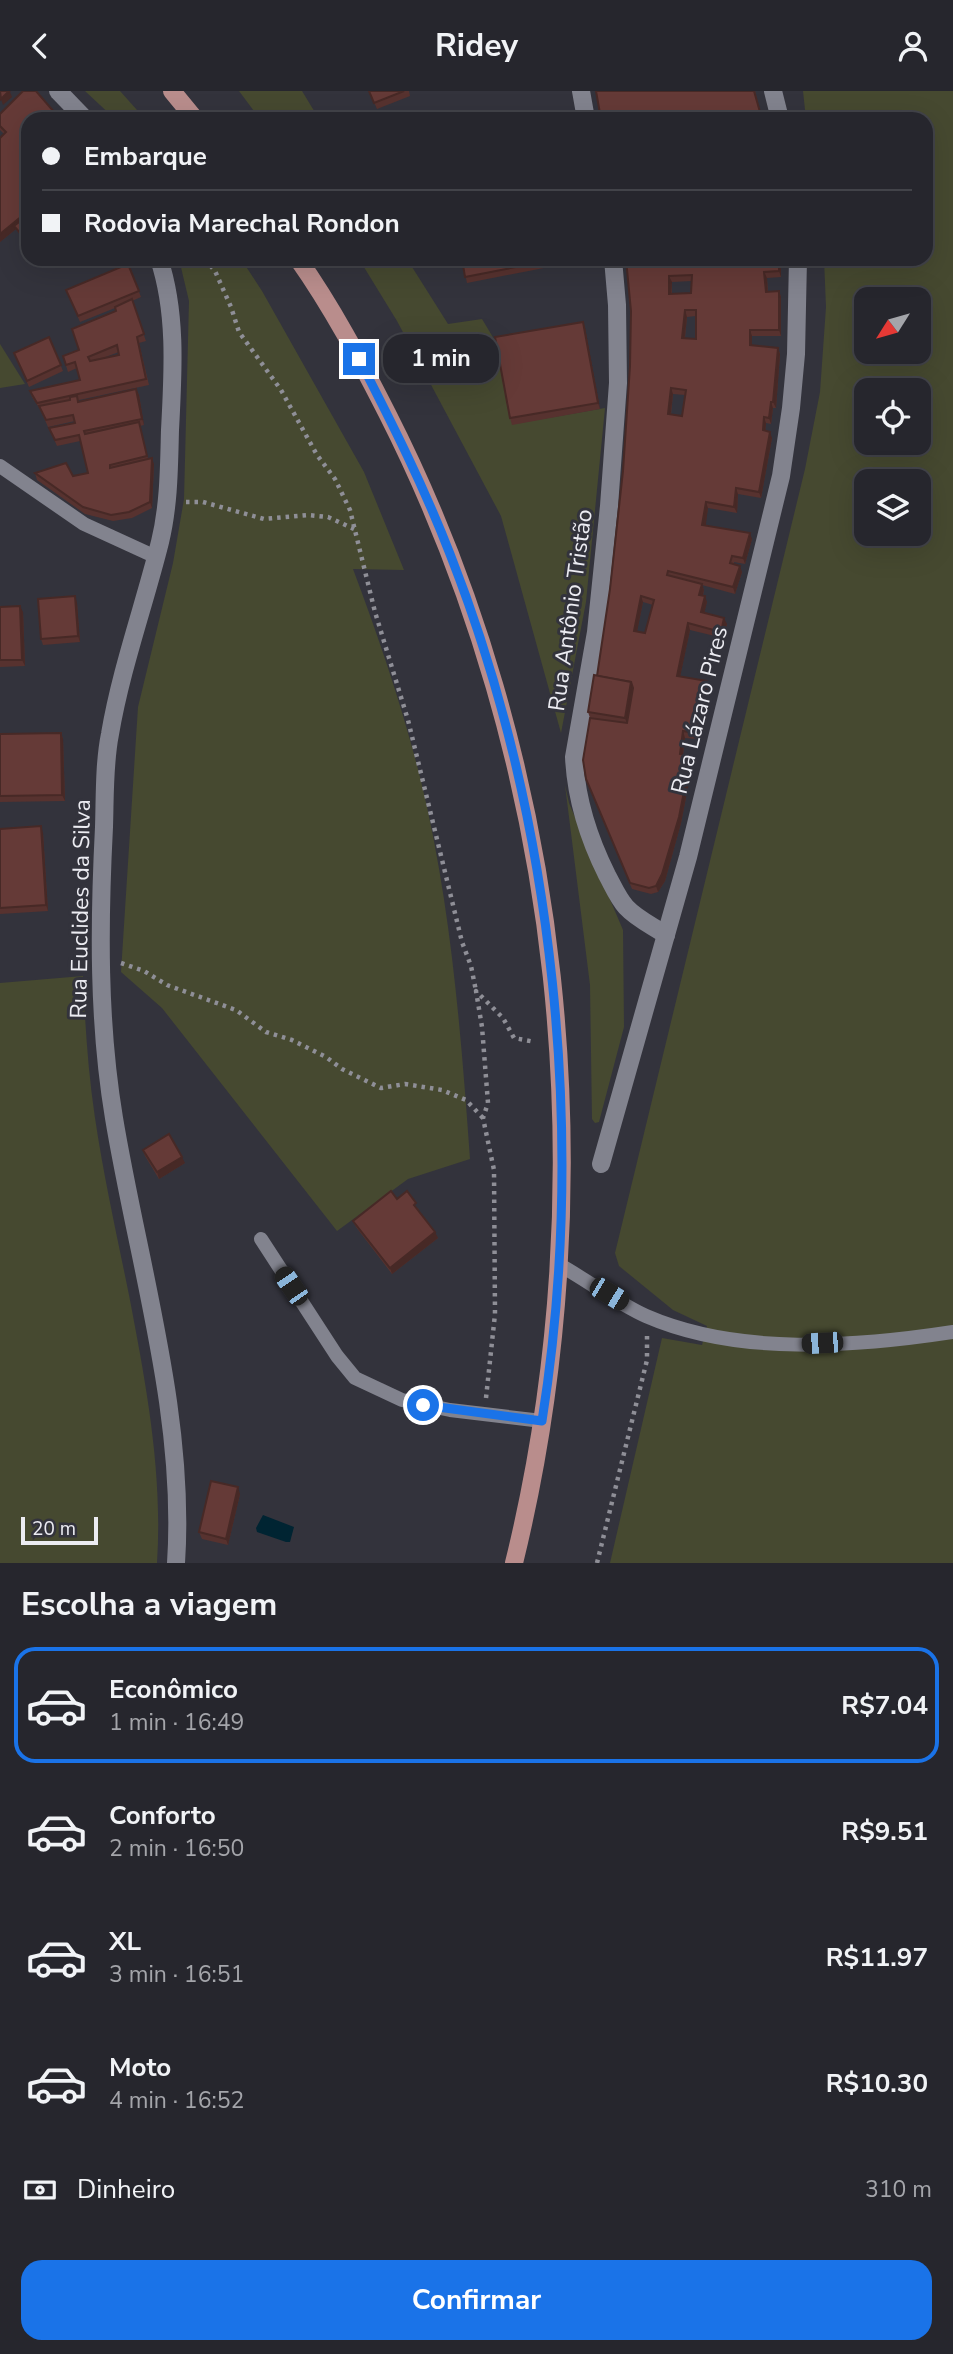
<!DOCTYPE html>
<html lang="pt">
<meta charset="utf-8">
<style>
:root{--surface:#26262d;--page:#2e2e35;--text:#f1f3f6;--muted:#a4a5aa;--line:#424349;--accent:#1a73e8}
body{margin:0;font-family:"Nunito Sans",sans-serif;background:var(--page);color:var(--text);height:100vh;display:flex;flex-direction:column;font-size:26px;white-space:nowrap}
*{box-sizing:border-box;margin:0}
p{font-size:23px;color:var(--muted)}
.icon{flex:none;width:38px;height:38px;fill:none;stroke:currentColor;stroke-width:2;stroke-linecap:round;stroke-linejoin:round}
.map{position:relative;height:1472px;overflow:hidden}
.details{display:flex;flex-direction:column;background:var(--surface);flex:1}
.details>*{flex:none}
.hud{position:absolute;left:21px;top:21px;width:912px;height:154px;border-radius:21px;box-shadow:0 7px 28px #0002,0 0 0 2px var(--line);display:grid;align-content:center;height:154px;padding:0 21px;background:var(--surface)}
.needle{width:46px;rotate:233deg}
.controls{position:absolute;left:854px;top:196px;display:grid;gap:14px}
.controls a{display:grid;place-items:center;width:77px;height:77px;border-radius:14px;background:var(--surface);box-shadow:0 7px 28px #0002,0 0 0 2px var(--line);font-size:35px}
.scale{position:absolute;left:21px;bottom:18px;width:77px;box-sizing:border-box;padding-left:7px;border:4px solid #ececf2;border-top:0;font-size:19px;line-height:24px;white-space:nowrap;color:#ececf2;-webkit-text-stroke:5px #33333c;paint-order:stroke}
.end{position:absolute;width:32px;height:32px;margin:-16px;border:9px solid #1a73e8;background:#fff;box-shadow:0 0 0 4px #fff}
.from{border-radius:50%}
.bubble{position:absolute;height:49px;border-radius:21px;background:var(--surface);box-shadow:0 7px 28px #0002,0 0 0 2px var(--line);font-size:23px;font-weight:700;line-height:49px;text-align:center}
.car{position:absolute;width:21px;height:42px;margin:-21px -10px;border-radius:9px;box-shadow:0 0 5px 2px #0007;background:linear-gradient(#222 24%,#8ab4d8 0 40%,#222 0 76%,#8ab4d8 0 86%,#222 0)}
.hud b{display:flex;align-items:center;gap:24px;height:66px;font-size:26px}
.hud b+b{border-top:2px solid var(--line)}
.hud i{width:18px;height:18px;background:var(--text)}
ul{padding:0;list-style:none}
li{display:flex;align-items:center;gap:21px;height:116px;margin:0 14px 10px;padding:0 7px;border:4px solid transparent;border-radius:21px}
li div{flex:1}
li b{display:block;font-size:26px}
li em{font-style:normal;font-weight:700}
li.on{border-color:var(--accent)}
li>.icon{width:63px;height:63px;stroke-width:1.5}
h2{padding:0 21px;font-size:32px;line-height:84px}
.pay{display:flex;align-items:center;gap:18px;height:77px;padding:0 21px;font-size:26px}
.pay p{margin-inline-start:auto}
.button{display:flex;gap:14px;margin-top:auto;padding:14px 21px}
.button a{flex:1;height:80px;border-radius:21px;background:var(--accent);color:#fff;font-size:28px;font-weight:700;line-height:80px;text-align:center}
header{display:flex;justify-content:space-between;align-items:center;height:91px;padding:0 21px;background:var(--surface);font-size:32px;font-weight:700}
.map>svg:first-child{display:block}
</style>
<header><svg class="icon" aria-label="back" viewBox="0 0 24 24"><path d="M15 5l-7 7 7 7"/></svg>Ridey<svg class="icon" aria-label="person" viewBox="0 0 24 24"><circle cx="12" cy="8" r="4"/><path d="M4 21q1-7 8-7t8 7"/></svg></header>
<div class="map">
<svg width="953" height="1472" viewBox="0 0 953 1472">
<rect width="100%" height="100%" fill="#33333c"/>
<!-- green -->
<g fill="#464930" fill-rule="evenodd">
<path d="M 85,0 L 120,0 L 145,28 L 115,28 Z"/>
<path d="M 239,0 L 302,0 L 319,28 L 260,28 Z"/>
<path d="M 803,0 L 953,0 L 953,1472 L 610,1472 L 662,1247 L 702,1254 L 707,1235 L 673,1219 L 619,1175 L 615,1162 L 805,378 L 820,301 L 826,216 L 824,168 L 926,168 L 926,28 L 806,28 ZM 866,208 L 919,208 L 919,261 L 866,261 ZM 866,299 L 919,299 L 919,352 L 866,352 ZM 866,390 L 919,390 L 919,443 L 866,443 Z"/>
<path d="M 179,168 L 241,168 L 262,200 L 364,381 L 404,479 L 353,478 C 379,547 403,618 421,690 C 451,814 461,942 470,1068 L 408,1088 L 337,1140 L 162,917 L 121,881 L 138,616 L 173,472 L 184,408 L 189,210 Z"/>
<path d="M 359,168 L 407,168 L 448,233 L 482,228 L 497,253 L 513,333 L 605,317 L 586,511 L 561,642 L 501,425 L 397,230 Z"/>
<path d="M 0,253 L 25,293 L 0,297 Z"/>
<path d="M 565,694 L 569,712 L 623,839 L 624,936 L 599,1031 L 595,1032 L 592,1028 L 590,894 Z"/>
<path d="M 83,885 C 85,933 88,980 95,1027 C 104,1087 117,1145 129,1204 C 146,1293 163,1381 157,1472 L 0,1472 L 0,892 Z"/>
</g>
<!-- water -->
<path fill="#002432" d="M 263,1424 L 294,1436 L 290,1451 L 286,1451 L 257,1441 L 256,1437 Z"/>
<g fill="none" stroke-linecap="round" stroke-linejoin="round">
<!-- path -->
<g stroke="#8f8f97" stroke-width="4.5" stroke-dasharray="3.5 5" stroke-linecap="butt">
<path d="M 205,168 L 215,180 L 231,216 L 239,241 L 281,299 L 317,364 L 335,388 L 350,419 L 375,521 L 408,629 L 462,851 L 471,875 L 476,900"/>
<path d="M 186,411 L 203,411 L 264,428 L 308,424 L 328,426 L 354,438"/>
<path d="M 121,872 L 144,880 L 167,894 L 236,919 L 266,941 L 292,949 L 326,966 L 342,978 L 381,997 L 405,993 L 442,999 L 466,1009 L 483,1027"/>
<path d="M 486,1307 L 495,1223 L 494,1079 L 483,1027 L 488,1012 L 482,936 L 476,900 L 503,927 L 514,947 L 535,951"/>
<path d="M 597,1472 L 647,1269 L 647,1245"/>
</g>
<!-- lane -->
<g stroke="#82838e" stroke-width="14">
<path d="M 0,375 L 84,433 L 156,466"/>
<path d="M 261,1148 L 337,1265 L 355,1287 L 402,1309 L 450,1319 L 542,1330"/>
<path d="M 558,1173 C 587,1189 617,1212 646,1225 C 738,1265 855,1256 953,1241"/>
</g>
<!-- street -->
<g stroke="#82838e" stroke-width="18">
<path d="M 58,0 L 85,28"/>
<path d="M 581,0 L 586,28"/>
<path d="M 773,0 L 780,28"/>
<path d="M 159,168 C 177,222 173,282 170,339 C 169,376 169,414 160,451 C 144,515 121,578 110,643 C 104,673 105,705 104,736 C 99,833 98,931 114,1027 C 138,1172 186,1324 176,1472"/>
<path d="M 613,168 L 617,214 L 618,292 L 609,415 L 596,541 L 574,666 C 576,709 588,746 607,784 C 613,795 618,807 626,816 C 637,828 653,835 666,844"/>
<path d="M 601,1073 L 688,766 L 781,385 L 791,317 L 796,263 L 798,168"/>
</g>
<!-- primary -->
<g stroke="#b98d8c" stroke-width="18">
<path d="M 172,0 L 195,28"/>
<path d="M 298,168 C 332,216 360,269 387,322 C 564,670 607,1093 514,1472"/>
</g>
</g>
<!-- wall -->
<g fill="#57322f" fill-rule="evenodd">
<path d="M 369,0 L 409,0 L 410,5 L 377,18 Z"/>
<path d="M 596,0 L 755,0 L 762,27 L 758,28 L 661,28 L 661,27 L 657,28 L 601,28 Z"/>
<path d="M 55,22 L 57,28 L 28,28 L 28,145 L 23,149 L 16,138 L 0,151 L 4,43 L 0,39 L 0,23 Z"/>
<path d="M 462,168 L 584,168 L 585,169 L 467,192 Z"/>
<path d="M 626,168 L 781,168 L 781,186 L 767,187 L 768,201 L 779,200 L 781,206 L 781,245 L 752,245 L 752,254 L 778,257 L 780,263 L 776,317 L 773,317 L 771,333 L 766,332 L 765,340 L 772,347 L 761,407 L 738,403 L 737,422 L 708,417 L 705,435 L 752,448 L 745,473 L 734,471 L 734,473 L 742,481 L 735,503 L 702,494 L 704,499 L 703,505 L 707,511 L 704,522 L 727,533 L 723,547 L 690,539 L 680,585 L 710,596 L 697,648 L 685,647 L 683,664 L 693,671 L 681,732 L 665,790 L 658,801 L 651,803 L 632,798 L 589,694 L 590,627 L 588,621 L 597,585 L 610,498 L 623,380 L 630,275 L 631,220 ZM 692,190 L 691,202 L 672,202 L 672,191 ZM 696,225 L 696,248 L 685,247 L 687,226 ZM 673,303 L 685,304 L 682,325 L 671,324 ZM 643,511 L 653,514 L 645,542 L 637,540 Z"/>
<path d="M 128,173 L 141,206 L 132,210 L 146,250 L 139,252 L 149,294 L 79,309 L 79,311 L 136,298 L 139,304 L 144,334 L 140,335 L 148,368 L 154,373 L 152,417 L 132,427 L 113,430 L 85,423 L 37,389 L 35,382 L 73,385 L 88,382 L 80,350 L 57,355 L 49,337 L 75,332 L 75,330 L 48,336 L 40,318 L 32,306 L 30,300 L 80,289 L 77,277 L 68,281 L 63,265 L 79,259 L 116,220 L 115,217 L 80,231 L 66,199 ZM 119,261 L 119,264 L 100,268 Z"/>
<path d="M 583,231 L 585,237 L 600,318 L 512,334 L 510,327 Z"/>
<path d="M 49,246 L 63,280 L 29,296 L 17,268 Z"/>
<path d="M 77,512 L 80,551 L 43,554 L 41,548 Z"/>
<path d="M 0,516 L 23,521 L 25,575 L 0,576 Z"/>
<path d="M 61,642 L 63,648 L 65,710 L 0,711 L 0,643 Z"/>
<path d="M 0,738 L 43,742 L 48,820 L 0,823 Z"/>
<path d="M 143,1059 L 185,1072 L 159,1088 L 145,1065 Z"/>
<path d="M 397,1108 L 419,1118 L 418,1119 L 438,1147 L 392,1183 L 356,1136 L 353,1130 Z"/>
<path d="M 240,1403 L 228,1454 L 202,1448 L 199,1441 Z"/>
</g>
<!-- shaded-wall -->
<g fill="#472926">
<path d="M 8,0 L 11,0 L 10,1 L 12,6 L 3,14 L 1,8 Z"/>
<path d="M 55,22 L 57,28 L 49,28 Z"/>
<path d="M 28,120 L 28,128 L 14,135 L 16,138 L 0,151 L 0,143 Z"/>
<path d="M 27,138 L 28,145 L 23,149 L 21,143 Z"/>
<path d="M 779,168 L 781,168 L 781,186 L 779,180 Z"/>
<path d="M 764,181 L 767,187 L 768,207 L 766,201 Z"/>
<path d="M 669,185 L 672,191 L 671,209 L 669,203 Z"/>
<path d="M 779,200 L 781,206 L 781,245 L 779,239 Z"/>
<path d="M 685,219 L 687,226 L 684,253 L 682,247 Z"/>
<path d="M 583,231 L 585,237 L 600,318 L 598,312 Z"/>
<path d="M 750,239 L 752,245 L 752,260 L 750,254 Z"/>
<path d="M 778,257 L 780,263 L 776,317 L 773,311 Z"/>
<path d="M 671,297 L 673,303 L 670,329 L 668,323 Z"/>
<path d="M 136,298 L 139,304 L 144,334 L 142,328 Z"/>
<path d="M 771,311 L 773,317 L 771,333 L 769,327 Z"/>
<path d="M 764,326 L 766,332 L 765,346 L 763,339 Z"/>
<path d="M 770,341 L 772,347 L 761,407 L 759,401 Z"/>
<path d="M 152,367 L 154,373 L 152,417 L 150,411 Z"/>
<path d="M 736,397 L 738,403 L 737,422 L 734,416 Z"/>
<path d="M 706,411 L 708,417 L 705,440 L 702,434 Z"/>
<path d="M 750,442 L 752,448 L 745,473 L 743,467 Z"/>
<path d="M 740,475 L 742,481 L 735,503 L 733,496 Z"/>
<path d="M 702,493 L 704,499 L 701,510 L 699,504 Z"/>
<path d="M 75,505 L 77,512 L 80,551 L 78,545 Z"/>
<path d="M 641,505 L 643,511 L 636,546 L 634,540 Z"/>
<path d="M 705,505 L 707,511 L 703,527 L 701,521 Z"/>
<path d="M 20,515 L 23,521 L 25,575 L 22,569 Z"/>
<path d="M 724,527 L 727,533 L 723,547 L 721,541 Z"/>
<path d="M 688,532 L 690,539 L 679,591 L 677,585 Z"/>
<path d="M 707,590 L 710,596 L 697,648 L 695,642 Z"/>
<path d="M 631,591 L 636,603 L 629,639 L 625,627 Z"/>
<path d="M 683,640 L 685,647 L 682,670 L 680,663 Z"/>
<path d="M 61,642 L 63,648 L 65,710 L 62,704 Z"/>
<path d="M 691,665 L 693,671 L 681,732 L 665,790 L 658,801 L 656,795 Z"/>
<path d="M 41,735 L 43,742 L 48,820 L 46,814 Z"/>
<path d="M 182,1066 L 185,1072 L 159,1088 L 157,1081 Z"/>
<path d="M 435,1141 L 438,1147 L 392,1183 L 390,1177 Z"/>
<path d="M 238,1396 L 240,1403 L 228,1454 L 226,1448 Z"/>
</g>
<!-- building -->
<g fill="#653a37" stroke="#472926" stroke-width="2" fill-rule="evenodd">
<path d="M 0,0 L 9,0 L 1,8 Z"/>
<path d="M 23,0 L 36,0 L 55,22 L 49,28 L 28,28 L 28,49 L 24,52 L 28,56 L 28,120 L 0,143 L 0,47 L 6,41 L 0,35 L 0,23 Z"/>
<path d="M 369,0 L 404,0 L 374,12 Z"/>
<path d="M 596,0 L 754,0 L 760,21 L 741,26 L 742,28 L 661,28 L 659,21 L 648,24 L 649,28 L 601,28 Z"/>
<path d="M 28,124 L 28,140 L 27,138 L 21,143 L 14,135 Z"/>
<path d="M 462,168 L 557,168 L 465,186 Z"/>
<path d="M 626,168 L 779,168 L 779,180 L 764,181 L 766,201 L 779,200 L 779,239 L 750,239 L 750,254 L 778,257 L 773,311 L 771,311 L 769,327 L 764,326 L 763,339 L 770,341 L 759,401 L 736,397 L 734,416 L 706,411 L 702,434 L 750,442 L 743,467 L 732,465 L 730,472 L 740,475 L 733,496 L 668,480 L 667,484 L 702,493 L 699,504 L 705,505 L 701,521 L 724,527 L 721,541 L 688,532 L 677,585 L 707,590 L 695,642 L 683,640 L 680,663 L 691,665 L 679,726 L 662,783 L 656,795 L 649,797 L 630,792 L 586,688 L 583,669 L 590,627 L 627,632 L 633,597 L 631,591 L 597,585 L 610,498 L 623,380 L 630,275 L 631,220 ZM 692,184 L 691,202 L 669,203 L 669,185 ZM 685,219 L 696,219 L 696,248 L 682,247 ZM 671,297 L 686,299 L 682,325 L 668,323 ZM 641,505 L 654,509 L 645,542 L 634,540 Z"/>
<path d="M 128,173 L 139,200 L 78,225 L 66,199 Z"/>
<path d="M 132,208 L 144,243 L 137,246 L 146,288 L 37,312 L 30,300 L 80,289 L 75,271 L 66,274 L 63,265 L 79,259 L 72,238 L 116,220 L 115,216 ZM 117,254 L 119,264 L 90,270 L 88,266 Z"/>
<path d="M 583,231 L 598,312 L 510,327 L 495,246 Z"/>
<path d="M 49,246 L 61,274 L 27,290 L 14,262 Z"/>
<path d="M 136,298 L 142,328 L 84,340 L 85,343 L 139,331 L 147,365 L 110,374 L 110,377 L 152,367 L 150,411 L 129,421 L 111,424 L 83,416 L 35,382 L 66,372 L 73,385 L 88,382 L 79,344 L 55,349 L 49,337 L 75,332 L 73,324 L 46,329 L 39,315 L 70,309 L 70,306 L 77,305 L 78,311 Z"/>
<path d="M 75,505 L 78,545 L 41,548 L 38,508 Z"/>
<path d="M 20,515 L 22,569 L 0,569 L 0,516 Z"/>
<path d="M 594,584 L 631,591 L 625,627 L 588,621 Z"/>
<path d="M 61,642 L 62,704 L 0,705 L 0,643 Z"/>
<path d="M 41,735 L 46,814 L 0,817 L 0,738 Z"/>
<path d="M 169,1043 L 182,1066 L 157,1081 L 143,1059 Z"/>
<path d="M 391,1100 L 397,1108 L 407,1100 L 416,1112 L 414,1114 L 435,1141 L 390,1177 L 353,1130 Z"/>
<path d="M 211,1390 L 238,1396 L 226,1448 L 199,1441 Z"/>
</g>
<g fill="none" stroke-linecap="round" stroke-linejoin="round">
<!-- route -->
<path stroke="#1a73e8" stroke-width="9" d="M 359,268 C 392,332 424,396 450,463 C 555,730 587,1047 542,1330 L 423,1314"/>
</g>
<g text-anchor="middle" stroke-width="6" stroke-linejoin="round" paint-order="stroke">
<!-- street labels -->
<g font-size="23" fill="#ececf2" stroke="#33333c">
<text transform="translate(570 519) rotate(-82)" y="8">Rua Antônio Tristão</text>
<text transform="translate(699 619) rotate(-76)" y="8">Rua Lázaro Pires</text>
<text transform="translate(80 818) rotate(-89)" y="8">Rua Euclides da Silva</text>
</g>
</g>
</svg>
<div class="controls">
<a><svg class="needle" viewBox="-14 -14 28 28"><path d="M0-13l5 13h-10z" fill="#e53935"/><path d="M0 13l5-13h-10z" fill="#a4a5aa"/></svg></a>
<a><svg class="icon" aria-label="locate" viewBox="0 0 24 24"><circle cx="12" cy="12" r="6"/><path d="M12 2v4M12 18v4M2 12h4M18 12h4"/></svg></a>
<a><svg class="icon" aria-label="layers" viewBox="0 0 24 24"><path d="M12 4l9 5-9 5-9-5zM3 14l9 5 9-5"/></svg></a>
</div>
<div class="scale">20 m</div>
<i class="end from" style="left:423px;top:1314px"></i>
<i class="end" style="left:359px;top:268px"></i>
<div class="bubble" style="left:383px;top:243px;width:116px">1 min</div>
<i class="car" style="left:291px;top:1195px;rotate:326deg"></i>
<i class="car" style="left:609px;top:1203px;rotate:121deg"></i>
<i class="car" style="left:822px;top:1252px;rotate:267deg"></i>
<div class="hud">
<b><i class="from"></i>Embarque</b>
<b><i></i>Rodovia Marechal Rondon</b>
</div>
</div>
<section class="details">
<h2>Escolha a viagem</h2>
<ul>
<li class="on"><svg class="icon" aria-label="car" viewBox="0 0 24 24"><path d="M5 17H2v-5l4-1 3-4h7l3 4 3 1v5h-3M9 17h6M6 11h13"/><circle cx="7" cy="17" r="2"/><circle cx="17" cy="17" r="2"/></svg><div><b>Econômico</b><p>1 min · 16:49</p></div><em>R$7.04</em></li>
<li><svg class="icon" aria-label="car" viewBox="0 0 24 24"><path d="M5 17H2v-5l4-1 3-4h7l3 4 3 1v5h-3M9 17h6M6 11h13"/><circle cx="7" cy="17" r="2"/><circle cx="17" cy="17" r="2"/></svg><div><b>Conforto</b><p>2 min · 16:50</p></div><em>R$9.51</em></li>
<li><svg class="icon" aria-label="car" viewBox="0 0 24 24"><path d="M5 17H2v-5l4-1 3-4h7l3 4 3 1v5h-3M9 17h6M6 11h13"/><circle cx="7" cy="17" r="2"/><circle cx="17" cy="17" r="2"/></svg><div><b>XL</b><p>3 min · 16:51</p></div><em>R$11.97</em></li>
<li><svg class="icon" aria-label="car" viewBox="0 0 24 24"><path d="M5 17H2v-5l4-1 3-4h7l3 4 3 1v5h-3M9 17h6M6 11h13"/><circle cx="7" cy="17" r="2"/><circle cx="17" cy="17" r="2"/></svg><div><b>Moto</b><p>4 min · 16:52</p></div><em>R$10.30</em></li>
</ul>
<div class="pay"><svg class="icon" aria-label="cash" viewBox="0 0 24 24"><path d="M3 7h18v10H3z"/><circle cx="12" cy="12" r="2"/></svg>Dinheiro<p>310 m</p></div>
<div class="button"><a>Confirmar</a></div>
</section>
